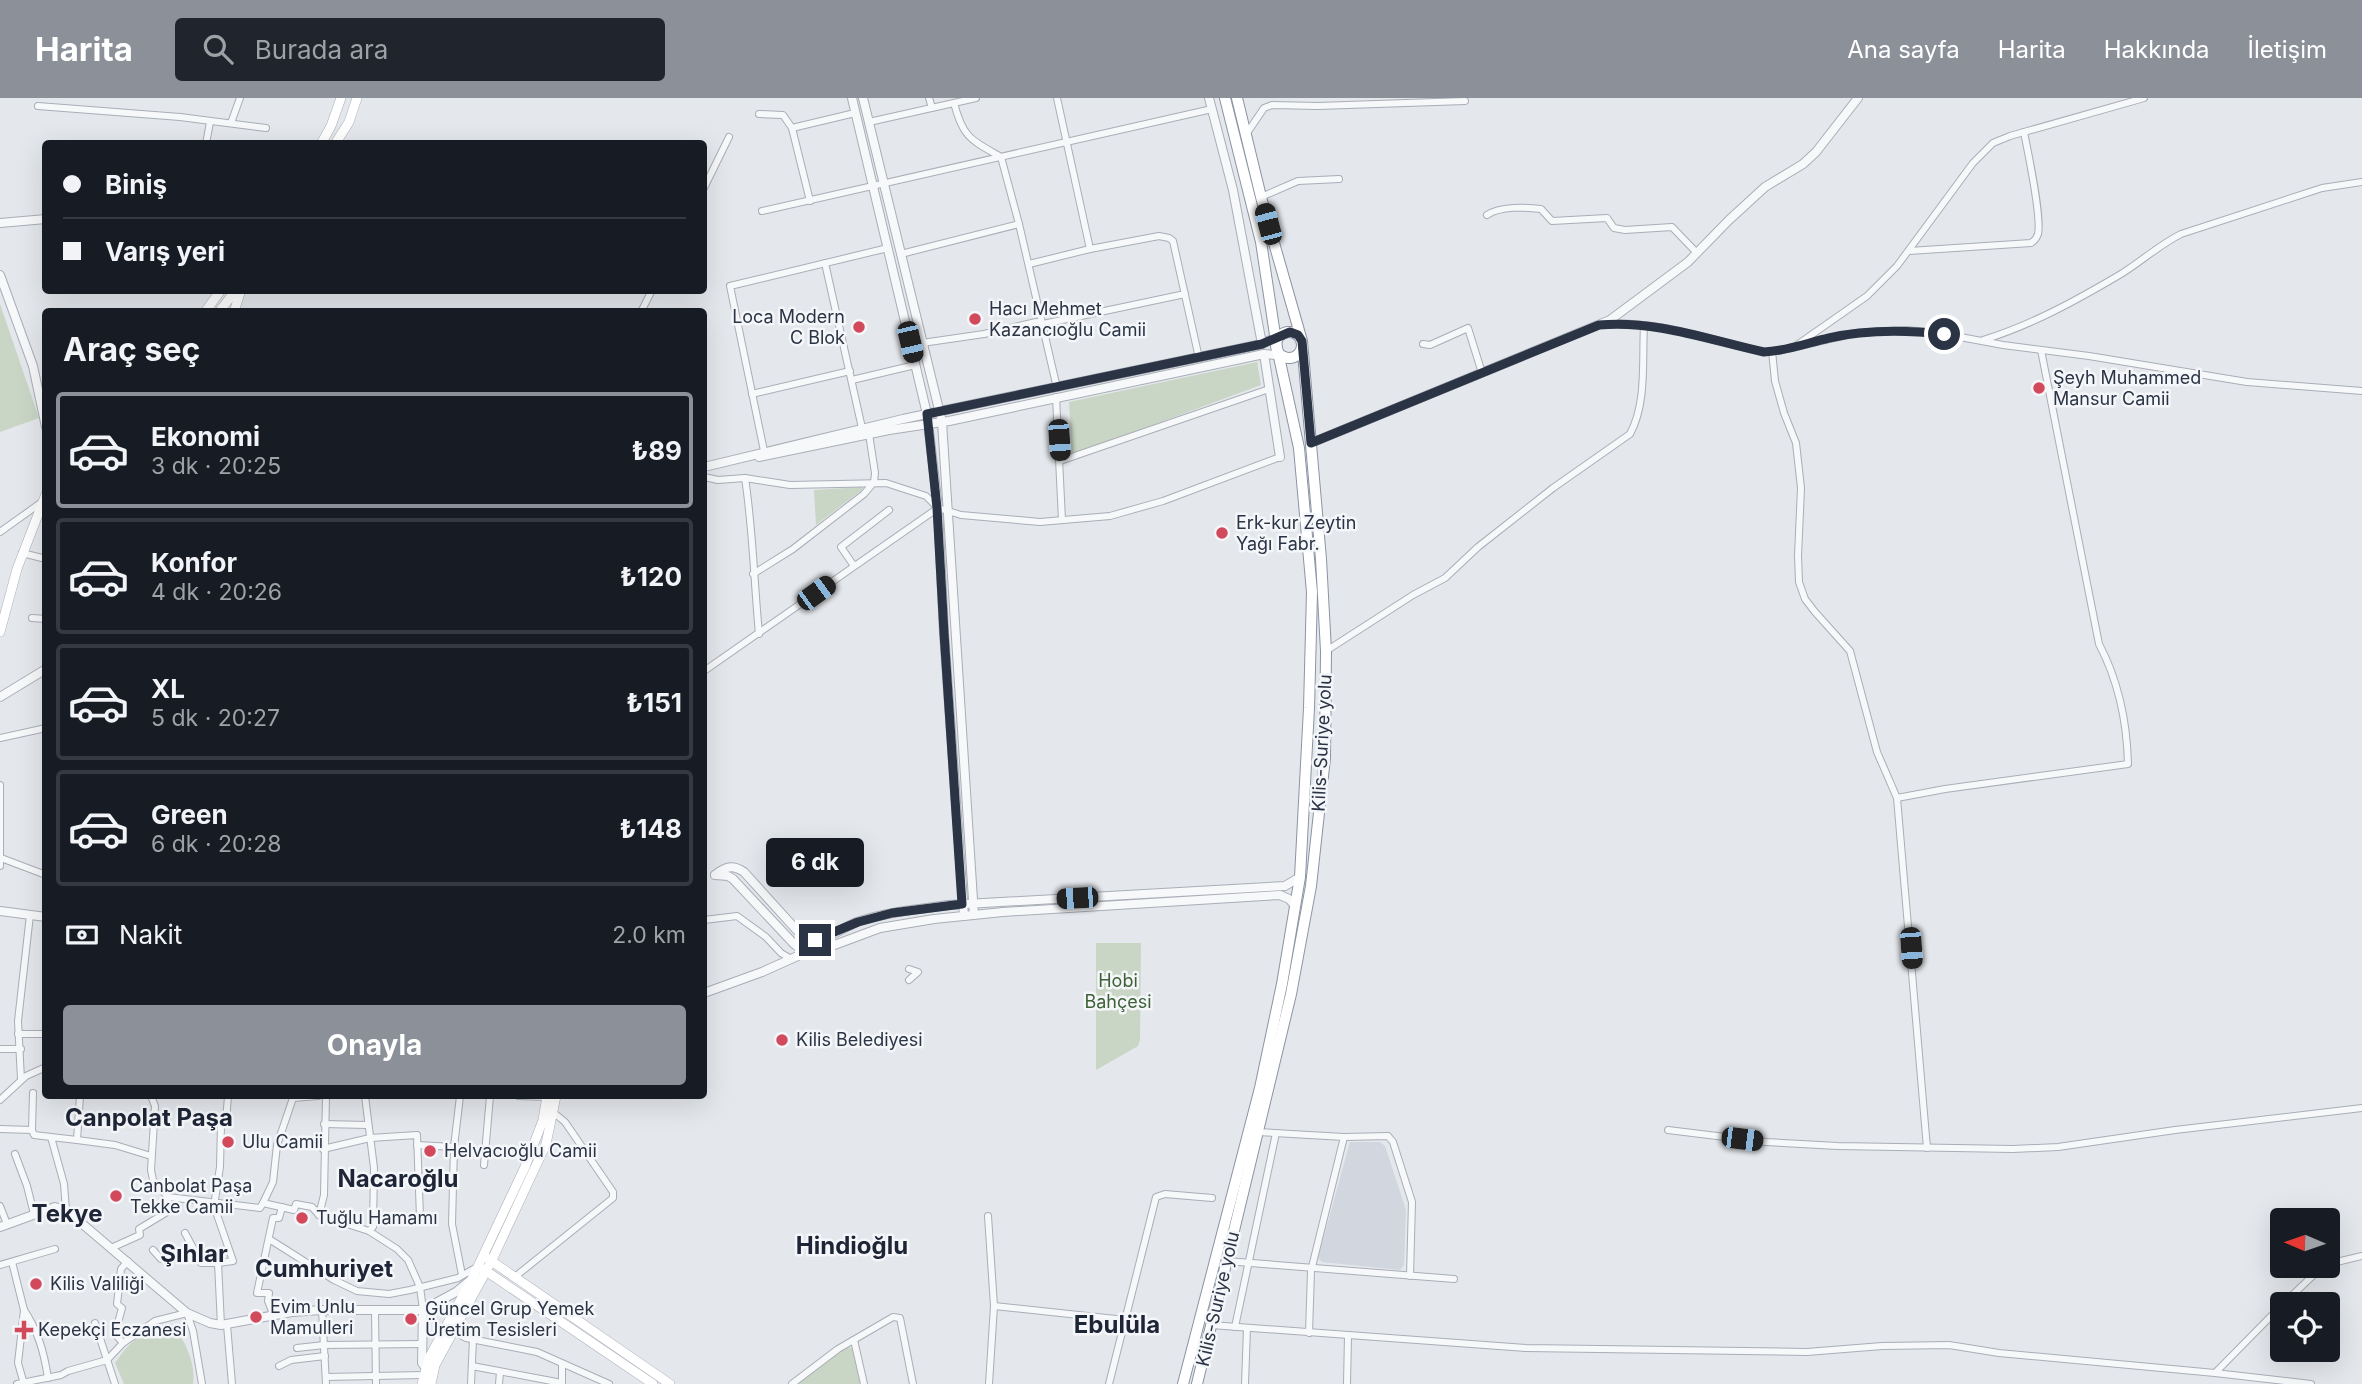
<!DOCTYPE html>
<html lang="tr">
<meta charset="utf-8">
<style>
:root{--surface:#171b24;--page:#20242c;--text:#f1f3f6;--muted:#9ea1a6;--line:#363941;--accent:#8c9099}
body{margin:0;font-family:Inter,sans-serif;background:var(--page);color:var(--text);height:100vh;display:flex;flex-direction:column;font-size:26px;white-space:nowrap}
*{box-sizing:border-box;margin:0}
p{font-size:23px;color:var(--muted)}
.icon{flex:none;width:38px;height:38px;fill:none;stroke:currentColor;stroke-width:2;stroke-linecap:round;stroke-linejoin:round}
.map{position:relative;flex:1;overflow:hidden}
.details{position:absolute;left:42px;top:210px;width:665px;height:791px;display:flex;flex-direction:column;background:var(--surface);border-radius:7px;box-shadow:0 7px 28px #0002}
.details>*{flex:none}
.top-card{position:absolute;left:42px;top:42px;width:665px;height:154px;border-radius:7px;box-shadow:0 7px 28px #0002;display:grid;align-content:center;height:154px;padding:0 21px;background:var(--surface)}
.needle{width:46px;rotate:272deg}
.fabs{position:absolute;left:2270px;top:1110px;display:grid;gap:14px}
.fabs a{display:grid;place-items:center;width:70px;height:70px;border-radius:7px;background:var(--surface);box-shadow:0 7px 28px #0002;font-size:35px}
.end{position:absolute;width:32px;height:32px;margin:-16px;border:9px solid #2b3445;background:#fff;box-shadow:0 0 0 4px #fff}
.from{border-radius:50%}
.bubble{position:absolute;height:49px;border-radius:7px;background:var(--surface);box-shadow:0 7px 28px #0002;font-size:23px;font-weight:700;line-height:49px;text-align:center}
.car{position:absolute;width:21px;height:42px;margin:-21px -10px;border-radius:9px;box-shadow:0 0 5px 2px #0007;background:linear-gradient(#222 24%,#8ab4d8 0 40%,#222 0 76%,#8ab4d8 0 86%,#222 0)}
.top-card b{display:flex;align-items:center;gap:24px;height:66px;font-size:26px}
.top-card b+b{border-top:2px solid var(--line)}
.top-card i{width:18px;height:18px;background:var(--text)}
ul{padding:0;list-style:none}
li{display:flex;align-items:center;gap:21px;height:116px;margin:0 14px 10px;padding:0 7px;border:4px solid var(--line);border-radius:7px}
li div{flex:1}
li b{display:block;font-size:26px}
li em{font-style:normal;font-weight:700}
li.current{border-color:var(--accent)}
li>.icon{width:63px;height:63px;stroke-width:1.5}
h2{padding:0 21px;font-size:32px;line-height:84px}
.pay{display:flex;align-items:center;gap:18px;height:77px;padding:0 21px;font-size:26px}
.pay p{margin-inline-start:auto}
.cta{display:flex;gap:14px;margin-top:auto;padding:14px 21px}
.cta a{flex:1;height:80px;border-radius:7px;background:var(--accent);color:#fff;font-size:28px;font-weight:700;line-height:80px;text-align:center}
header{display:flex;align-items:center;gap:42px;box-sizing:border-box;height:98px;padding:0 35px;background:var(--accent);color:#fff}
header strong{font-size:33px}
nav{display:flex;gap:38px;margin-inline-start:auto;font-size:24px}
.search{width:490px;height:63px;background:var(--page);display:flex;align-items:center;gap:18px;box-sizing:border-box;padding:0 24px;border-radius:7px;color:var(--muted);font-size:26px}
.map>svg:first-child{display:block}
</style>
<header>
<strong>Harita</strong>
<div class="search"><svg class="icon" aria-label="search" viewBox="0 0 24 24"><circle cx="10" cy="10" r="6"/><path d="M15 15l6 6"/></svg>Burada ara</div>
<nav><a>Ana sayfa</a><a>Harita</a><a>Hakkında</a><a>İletişim</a></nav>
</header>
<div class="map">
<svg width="2362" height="1286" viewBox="0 0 2362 1286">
<rect width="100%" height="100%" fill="#e4e7ec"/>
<!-- built -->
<path fill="#d2d6de" d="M 1350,1044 L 1380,1044 L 1385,1048 L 1406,1112 L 1404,1167 L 1400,1172 L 1322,1164 L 1318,1160 Z"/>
<!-- green -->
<g fill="#c9d6c5">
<path d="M 0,206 L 39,320 L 0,334 Z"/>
<path d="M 1257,264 L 1261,287 L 1072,357 L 1069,304 Z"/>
<path d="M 862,389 L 863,391 L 816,427 L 814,392 Z"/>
<path d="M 1096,845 L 1141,845 L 1140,942 L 1138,948 L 1096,972 Z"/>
<path d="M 171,1226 C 185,1241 196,1266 193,1286 L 124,1286 L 115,1265 C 131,1241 142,1234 171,1226 Z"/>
<path d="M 847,1249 L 852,1250 L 853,1252 L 860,1286 L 797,1286 Z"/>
</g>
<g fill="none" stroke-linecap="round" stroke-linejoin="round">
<defs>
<g id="minor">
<path d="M 929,0 L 932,10"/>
<path d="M 1057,0 L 1090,151"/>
<path d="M 954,5 C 963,40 971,42 1001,59 L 1019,126 L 1057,290"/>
<path d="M 38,8 L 180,19 L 266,30"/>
<path d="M 759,16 L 783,17 L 792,30 L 810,103"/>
<path d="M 869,24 L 976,0"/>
<path d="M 231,25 L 240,0"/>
<path d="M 792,30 L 855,15"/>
<path d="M 1247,35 L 1264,10 L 1272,7 L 1318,8 L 1465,3"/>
<path d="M 206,46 L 210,24"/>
<path d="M 704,90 L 729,39"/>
<path d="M 1261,99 L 1298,83 L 1339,81"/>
<path d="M 762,113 L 1212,11"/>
<path d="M 1487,117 C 1500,108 1526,109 1541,111 L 1552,123 L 1607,120 L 1614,130 L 1625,132 L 1672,129 L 1697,155"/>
<path d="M 1909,153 L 2031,145 C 2035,142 2036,141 2038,136 C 2042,119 2028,55 2024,34"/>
<path d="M 901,156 L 1019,126"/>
<path d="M 825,165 L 862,330"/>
<path d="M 1029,166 L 1090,151 L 1159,138 L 1169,140 L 1173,143 L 1199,260"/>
<path d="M 641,214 L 652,192"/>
<path d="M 1604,226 C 1659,222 1711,242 1764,254 L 1778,253 L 1855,235 L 1907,232 L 1944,236 L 2003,247 L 2089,258 L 2247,284 L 2362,293"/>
<path d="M 1983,242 C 2032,227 2077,202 2121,176 C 2142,163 2159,147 2181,136 L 2322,90 L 2362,84"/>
<path d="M 922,245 L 984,236 L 1036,224 L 1043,226 L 1185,196"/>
<path d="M 1423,246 L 1430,247 L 1468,230 L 1482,275"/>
<path d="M 1797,247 L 1867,198 L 1897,168 L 1973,65 L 1993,45 L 2010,38 L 2144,0"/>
<path d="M 1772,253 L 1775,283 L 1784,315 L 1796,345 L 1801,390 L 1798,458 L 1799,484 L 1805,501 L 1815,514 L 1850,553 L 1877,654 L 1897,700 L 1927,1050"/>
<path d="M 852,282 L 915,267"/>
<path d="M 752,296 L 850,273"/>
<path d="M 1056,299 L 1062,422"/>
<path d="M 764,353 L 730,188 L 888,150"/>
<path d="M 1060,363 L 1269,291"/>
<path d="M 704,379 L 718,382 L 745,380 L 790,387 L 886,385 L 926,398 L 938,410 L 961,417 L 1040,424 L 1110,418 L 1163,403 L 1280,359"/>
<path d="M 745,380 C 753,432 754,484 759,536"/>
<path d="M 0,434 L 42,404"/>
<path d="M 22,455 L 46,461"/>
<path d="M 854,468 L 841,449 L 889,412"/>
<path d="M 753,476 L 793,451 L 864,396 L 874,384 L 875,375 L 869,336"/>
<path d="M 32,520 L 46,521"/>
<path d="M 1326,553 L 1413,497 L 1445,480 L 1478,449 L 1553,390 L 1630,336 C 1647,305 1642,262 1644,227"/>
<path d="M 704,573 L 938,410"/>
<path d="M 0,640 L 46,630"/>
<path d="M 0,687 L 0,768"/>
<path d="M 1897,700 L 1945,691 L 2128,666 C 2127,624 2119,584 2099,546 L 2041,252"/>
<path d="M 1,760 L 46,777"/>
<path d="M 704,822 L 737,818 L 766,839 L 781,855 L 791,861"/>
<path d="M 909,882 L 918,874 L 909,871"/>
<path d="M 18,936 L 46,936"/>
<path d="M 0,951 L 21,951"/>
<path d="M 21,981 L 18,923 L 30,817"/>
<path d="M 151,998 L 155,1008 L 151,1072 L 153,1082 L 168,1099 L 260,1110 L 263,1105 L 294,1112 L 296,1106 L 312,1109 L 319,1117 L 369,1133 L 397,1151 L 408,1162 L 420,1189 L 423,1212"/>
<path d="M 365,998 L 374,1070 L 373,1129 L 369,1133"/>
<path d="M 460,998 L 454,1049 L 452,1126 L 462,1177"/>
<path d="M 518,998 L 547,999"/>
<path d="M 0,1002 L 26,978 L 46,969"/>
<path d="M 324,1026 L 368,1027"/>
<path d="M 0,1031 L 32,1032 L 34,1037 L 51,1039"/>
<path d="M 32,1032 L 33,995"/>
<path d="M 1668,1032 L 1766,1044 L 1838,1048 L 2013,1051 L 2058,1049 L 2175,1032 L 2362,1010"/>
<path d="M 1258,1034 L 1344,1039 L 1388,1038 L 1393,1044 L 1412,1104 L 1410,1178"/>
<path d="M 77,1042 L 115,1047 L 151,1058"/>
<path d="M 417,1047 L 454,1049"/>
<path d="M 323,1051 L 370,1040 L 417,1037 L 420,1119"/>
<path d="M 15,1056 L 27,1088 L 34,1116"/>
<path d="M 484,1067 L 490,998"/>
<path d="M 263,1105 L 273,1084 L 277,1047 L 293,1000 L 318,998"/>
<path d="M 0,1108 L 7,1126"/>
<path d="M 66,1112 L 64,1086 L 51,1039 L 77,1042 L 80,998"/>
<path d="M 319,1117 L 324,1097 L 326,998"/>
<path d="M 988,1118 L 994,1208 L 989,1286"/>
<path d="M 185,1135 L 201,1165 L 218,1165 L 221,1227"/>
<path d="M 269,1141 L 334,1182 L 357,1193 L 389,1196 L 410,1192 L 458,1180 L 477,1169"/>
<path d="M 111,1150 L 140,1137 L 139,1131 L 167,1114 L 168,1099"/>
<path d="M 153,1152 L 161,1161 L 197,1160"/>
<path d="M 1226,1163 L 1454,1181"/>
<path d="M 12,1164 L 24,1212 L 18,1265 L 24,1286"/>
<path d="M 218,1165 L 233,1163 L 214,1108 L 220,1069 L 221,1026 L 226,1024 L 228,998"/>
<path d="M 2328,1166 L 2362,1158"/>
<path d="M 0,1167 L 55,1151"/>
<path d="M 516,1178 L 613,1100 L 613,1094 L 565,1024 L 554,1015"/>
<path d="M 2283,1206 L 2324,1167"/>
<path d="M 994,1208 L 1125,1222"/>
<path d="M 24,1212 C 38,1233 44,1254 48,1280"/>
<path d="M 322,1212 L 326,1286"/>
<path d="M 375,1212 L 376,1286"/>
<path d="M 270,1218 L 272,1213 L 268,1203 L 269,1195 L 257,1195 L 273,1120 L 279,1120 L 282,1109"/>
<path d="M 95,1225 L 115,1286"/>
<path d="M 227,1227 L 232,1286"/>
<path d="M 1211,1227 L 1526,1250 L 1807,1254 L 1882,1248 L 1949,1247 L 1999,1255 L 2215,1275 L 2282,1207"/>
<path d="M 1235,1229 L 1276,1035"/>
<path d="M 453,1233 L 466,1240 L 537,1254 L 609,1286"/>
<path d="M 1309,1235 L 1311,1173 L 1344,1039"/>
<path d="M 854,1242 L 864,1286"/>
<path d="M 123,1245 L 115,1236 L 122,1210 L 117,1206 L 121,1171 L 128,1163"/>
<path d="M 297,1250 L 324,1247 L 422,1246"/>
<path d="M 279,1268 L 291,1262 L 325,1258"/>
<path d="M 472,1268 L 562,1285"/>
<path d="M 2215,1275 L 2311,1286"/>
<path d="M 326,1279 L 423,1277"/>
<path d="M 17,1286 L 61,1277 L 68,1273 L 107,1262 L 123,1245 L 155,1223 L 187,1215 L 193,1233 L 202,1286"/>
<path d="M 471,1286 L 473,1241"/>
<path d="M 499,1286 L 500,1274"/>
<path d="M 562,1286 L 562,1266"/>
<path d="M 792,1286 L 838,1251 L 893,1219 L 900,1220 L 913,1286"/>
<path d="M 1109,1286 L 1156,1099 L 1165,1096 L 1212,1100"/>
<path d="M 1245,1286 L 1247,1230"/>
<path d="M 1347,1286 L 1348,1238"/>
</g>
<g id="tertiary">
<path d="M 852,0 L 927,316 L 938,410 L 944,535 L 964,818"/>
<path d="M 863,0 L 942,324 L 974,817"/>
<path d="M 1209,0 L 1233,92 L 1262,246"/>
<path d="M 0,125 L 46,121"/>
<path d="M 0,177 L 33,268 L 46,329"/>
<path d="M 1264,256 L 1280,359"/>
<path d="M 1311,345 L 1610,222 L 1688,164 L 1729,122 L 1765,89 L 1803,66 L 1816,54 L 1858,0"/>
<path d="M 759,359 L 889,332 L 949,323 L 1264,256 L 1284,258"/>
<path d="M 704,369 L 903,321 L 1262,246 L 1282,236"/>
<path d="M 0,599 L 46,571"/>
<path d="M 715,777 C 725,769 732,766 744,774 L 802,838 C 818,850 841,830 857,824 C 887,814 918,811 949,807 L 1285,788 L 1300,779"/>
<path d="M 715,777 L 728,778 L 733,781 L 794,846 C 802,853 810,853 821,852 L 880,830 L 934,821 L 1003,814 L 1280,797 L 1289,801 L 1295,808"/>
<path d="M 0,813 L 46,819"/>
<path d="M 704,895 L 762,874 L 811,852"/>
<path d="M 0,1129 L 55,1109 L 66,1112 L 187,1215 L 210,1225 L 221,1227 L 292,1214 L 322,1212 L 423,1212 L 456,1194 L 468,1184"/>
<path d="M 423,1212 L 422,1265 L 425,1269"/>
</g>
<g id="secondary">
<path d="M 321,46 L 331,28 L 341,0"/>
<path d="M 335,46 L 349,24 L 357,0"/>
<path d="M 205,214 L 221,192"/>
<path d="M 219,214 L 236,192"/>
<path d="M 234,214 L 241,192"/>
<path d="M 0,534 L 17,471 L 46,396"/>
<path d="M 487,1160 L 670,1286"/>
<path d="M 483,1171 L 653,1286"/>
<path d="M 422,1286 L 429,1260 L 473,1179 L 525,1069 L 543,1022 L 547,998"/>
<path d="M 431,1286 L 435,1267 L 492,1162 L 546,1046 L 556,998"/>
</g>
<g id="trunk">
<circle cx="1289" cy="247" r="13"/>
<path d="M 1183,1286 L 1260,990 L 1282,886 L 1300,779 L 1309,610 L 1312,494 L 1299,350 L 1277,250 L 1261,144 L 1225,0"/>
<path d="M 1197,1286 L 1291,896 L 1311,788 L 1325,660 L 1326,553 L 1321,461 L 1302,243 L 1262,103 L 1237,0"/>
</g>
</defs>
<!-- minor casing -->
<use href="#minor" stroke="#a9aeb7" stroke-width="8"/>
<!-- tertiary casing -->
<use href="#tertiary" stroke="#a9aeb7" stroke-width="10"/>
<!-- secondary casing -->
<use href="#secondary" stroke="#a9aeb7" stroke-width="10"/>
<!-- trunk casing -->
<use href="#trunk" stroke="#8b94a3" stroke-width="12"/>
<!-- minor -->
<use href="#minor" stroke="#f7f8fa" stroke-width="6"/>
<!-- tertiary -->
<use href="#tertiary" stroke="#f7f8fa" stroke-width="8"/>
<!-- secondary -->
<use href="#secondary" stroke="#fff" stroke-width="9"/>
<!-- trunk -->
<use href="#trunk" stroke="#fff" stroke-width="10"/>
</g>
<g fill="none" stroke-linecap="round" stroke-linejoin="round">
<!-- route -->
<path stroke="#2b3445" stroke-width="9" d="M 815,842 L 858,824 L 892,815 L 962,806 L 944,535 L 937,410 L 927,316 L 1262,246 L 1290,234 L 1298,237 L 1302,243 L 1311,345 L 1599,227 C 1656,222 1709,242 1764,254 C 1787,253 1807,245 1829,240 C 1867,231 1905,232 1944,236"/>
</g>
<!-- markers -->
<g fill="#d1495b" stroke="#f4f6f9" stroke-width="2.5">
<circle cx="975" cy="221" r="7"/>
<circle cx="859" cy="229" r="7"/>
<circle cx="2039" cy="290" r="7"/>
<circle cx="1222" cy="435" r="7"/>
<circle cx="782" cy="942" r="7"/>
<circle cx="228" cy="1044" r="7"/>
<circle cx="430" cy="1053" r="7"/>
<circle cx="116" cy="1098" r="7"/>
<circle cx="302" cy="1120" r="7"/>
<circle cx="36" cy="1186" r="7"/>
<circle cx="256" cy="1219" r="7"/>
<circle cx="411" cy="1221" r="7"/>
<path d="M20.5 1221.5h7v7h7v7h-7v7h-7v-7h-7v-7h7z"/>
</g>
<g text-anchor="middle" stroke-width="5" stroke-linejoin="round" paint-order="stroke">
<!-- poi labels -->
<g font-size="18" fill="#2b3445" stroke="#f4f6f9" text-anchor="start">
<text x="989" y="217">Hacı Mehmet<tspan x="989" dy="21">Kazancıoğlu Camii</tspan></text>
<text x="845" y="225" text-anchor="end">Loca Modern<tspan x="845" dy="21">C Blok</tspan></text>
<text x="2053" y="286">Şeyh Muhammed<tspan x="2053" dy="21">Mansur Camii</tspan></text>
<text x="1236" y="431">Erk-kur Zeytin<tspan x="1236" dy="21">Yağı Fabr.</tspan></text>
<text x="796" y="948">Kilis Belediyesi</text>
<text x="242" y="1050">Ulu Camii</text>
<text x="444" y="1059">Helvacıoğlu Camii</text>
<text x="130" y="1094">Canbolat Paşa<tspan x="130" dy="21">Tekke Camii</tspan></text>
<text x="316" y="1126">Tuğlu Hamamı</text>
<text x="50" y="1192">Kilis Valiliği</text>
<text x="270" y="1215">Evim Unlu<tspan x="270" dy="21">Mamulleri</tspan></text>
<text x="425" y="1217">Güncel Grup Yemek<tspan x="425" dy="21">Üretim Tesisleri</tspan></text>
<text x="38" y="1238">Kepekçi Eczanesi</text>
</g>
<!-- street labels -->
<g font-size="18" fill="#2b3445" stroke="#f4f6f9">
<text transform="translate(1322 645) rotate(-87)" y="6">Kilis-Suriye yolu</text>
<text transform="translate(1218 1201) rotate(-77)" y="6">Kilis-Suriye yolu</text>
</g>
<!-- park labels -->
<g font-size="18" fill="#3f6138" stroke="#f4f6f9">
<text x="1118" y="889">Hobi<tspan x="1118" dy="21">Bahçesi</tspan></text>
</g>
<!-- district labels -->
<g font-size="24" font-weight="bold" fill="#1d2536" stroke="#f4f6f9">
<text x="149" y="1028">Canpolat Paşa</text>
<text x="398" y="1089">Nacaroğlu</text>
<text x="67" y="1124">Tekye</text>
<text x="852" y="1156">Hindioğlu</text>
<text x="194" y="1164">Şıhlar</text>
<text x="324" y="1179">Cumhuriyet</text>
<text x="1117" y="1235">Ebulüla</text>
</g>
</g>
</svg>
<div class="fabs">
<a><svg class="needle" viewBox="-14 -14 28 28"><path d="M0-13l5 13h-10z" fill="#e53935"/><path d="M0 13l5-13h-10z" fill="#9ea1a6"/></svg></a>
<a><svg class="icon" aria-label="locate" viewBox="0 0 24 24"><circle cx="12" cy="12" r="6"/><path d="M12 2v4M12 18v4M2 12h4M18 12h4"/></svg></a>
</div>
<i class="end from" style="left:1944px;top:236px"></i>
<i class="end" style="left:815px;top:842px"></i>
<div class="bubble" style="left:766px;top:740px;width:98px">6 dk</div>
<i class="car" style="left:1268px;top:126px;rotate:345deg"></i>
<i class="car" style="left:910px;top:244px;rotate:167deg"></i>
<i class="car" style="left:1059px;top:342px;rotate:176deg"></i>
<i class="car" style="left:816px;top:495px;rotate:54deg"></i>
<i class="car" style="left:1077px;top:800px;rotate:267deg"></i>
<i class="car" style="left:1911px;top:850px;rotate:176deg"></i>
<i class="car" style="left:1742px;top:1041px;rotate:97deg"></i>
<div class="top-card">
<b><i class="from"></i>Biniş</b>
<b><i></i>Varış yeri</b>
</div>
<section class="details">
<h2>Araç seç</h2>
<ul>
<li class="current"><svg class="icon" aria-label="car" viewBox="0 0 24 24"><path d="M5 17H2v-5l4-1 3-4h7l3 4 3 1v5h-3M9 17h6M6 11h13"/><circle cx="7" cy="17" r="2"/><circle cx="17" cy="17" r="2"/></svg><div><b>Ekonomi</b><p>3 dk · 20:25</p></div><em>₺89</em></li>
<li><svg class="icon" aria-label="car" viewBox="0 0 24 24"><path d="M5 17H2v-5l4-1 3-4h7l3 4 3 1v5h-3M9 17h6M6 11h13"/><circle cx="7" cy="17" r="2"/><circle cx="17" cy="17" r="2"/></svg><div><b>Konfor</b><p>4 dk · 20:26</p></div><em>₺120</em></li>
<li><svg class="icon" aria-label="car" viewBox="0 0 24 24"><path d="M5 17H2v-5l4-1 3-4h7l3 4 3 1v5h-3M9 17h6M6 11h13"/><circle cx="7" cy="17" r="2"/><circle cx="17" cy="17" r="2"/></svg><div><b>XL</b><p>5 dk · 20:27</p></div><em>₺151</em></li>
<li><svg class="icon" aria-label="car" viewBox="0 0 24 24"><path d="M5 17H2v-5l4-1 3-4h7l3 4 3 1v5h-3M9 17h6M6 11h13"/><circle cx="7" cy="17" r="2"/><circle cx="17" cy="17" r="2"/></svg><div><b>Green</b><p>6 dk · 20:28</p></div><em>₺148</em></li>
</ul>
<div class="pay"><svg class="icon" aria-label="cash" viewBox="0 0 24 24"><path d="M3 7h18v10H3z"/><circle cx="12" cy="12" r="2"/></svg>Nakit<p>2.0 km</p></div>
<div class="cta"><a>Onayla</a></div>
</section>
</div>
